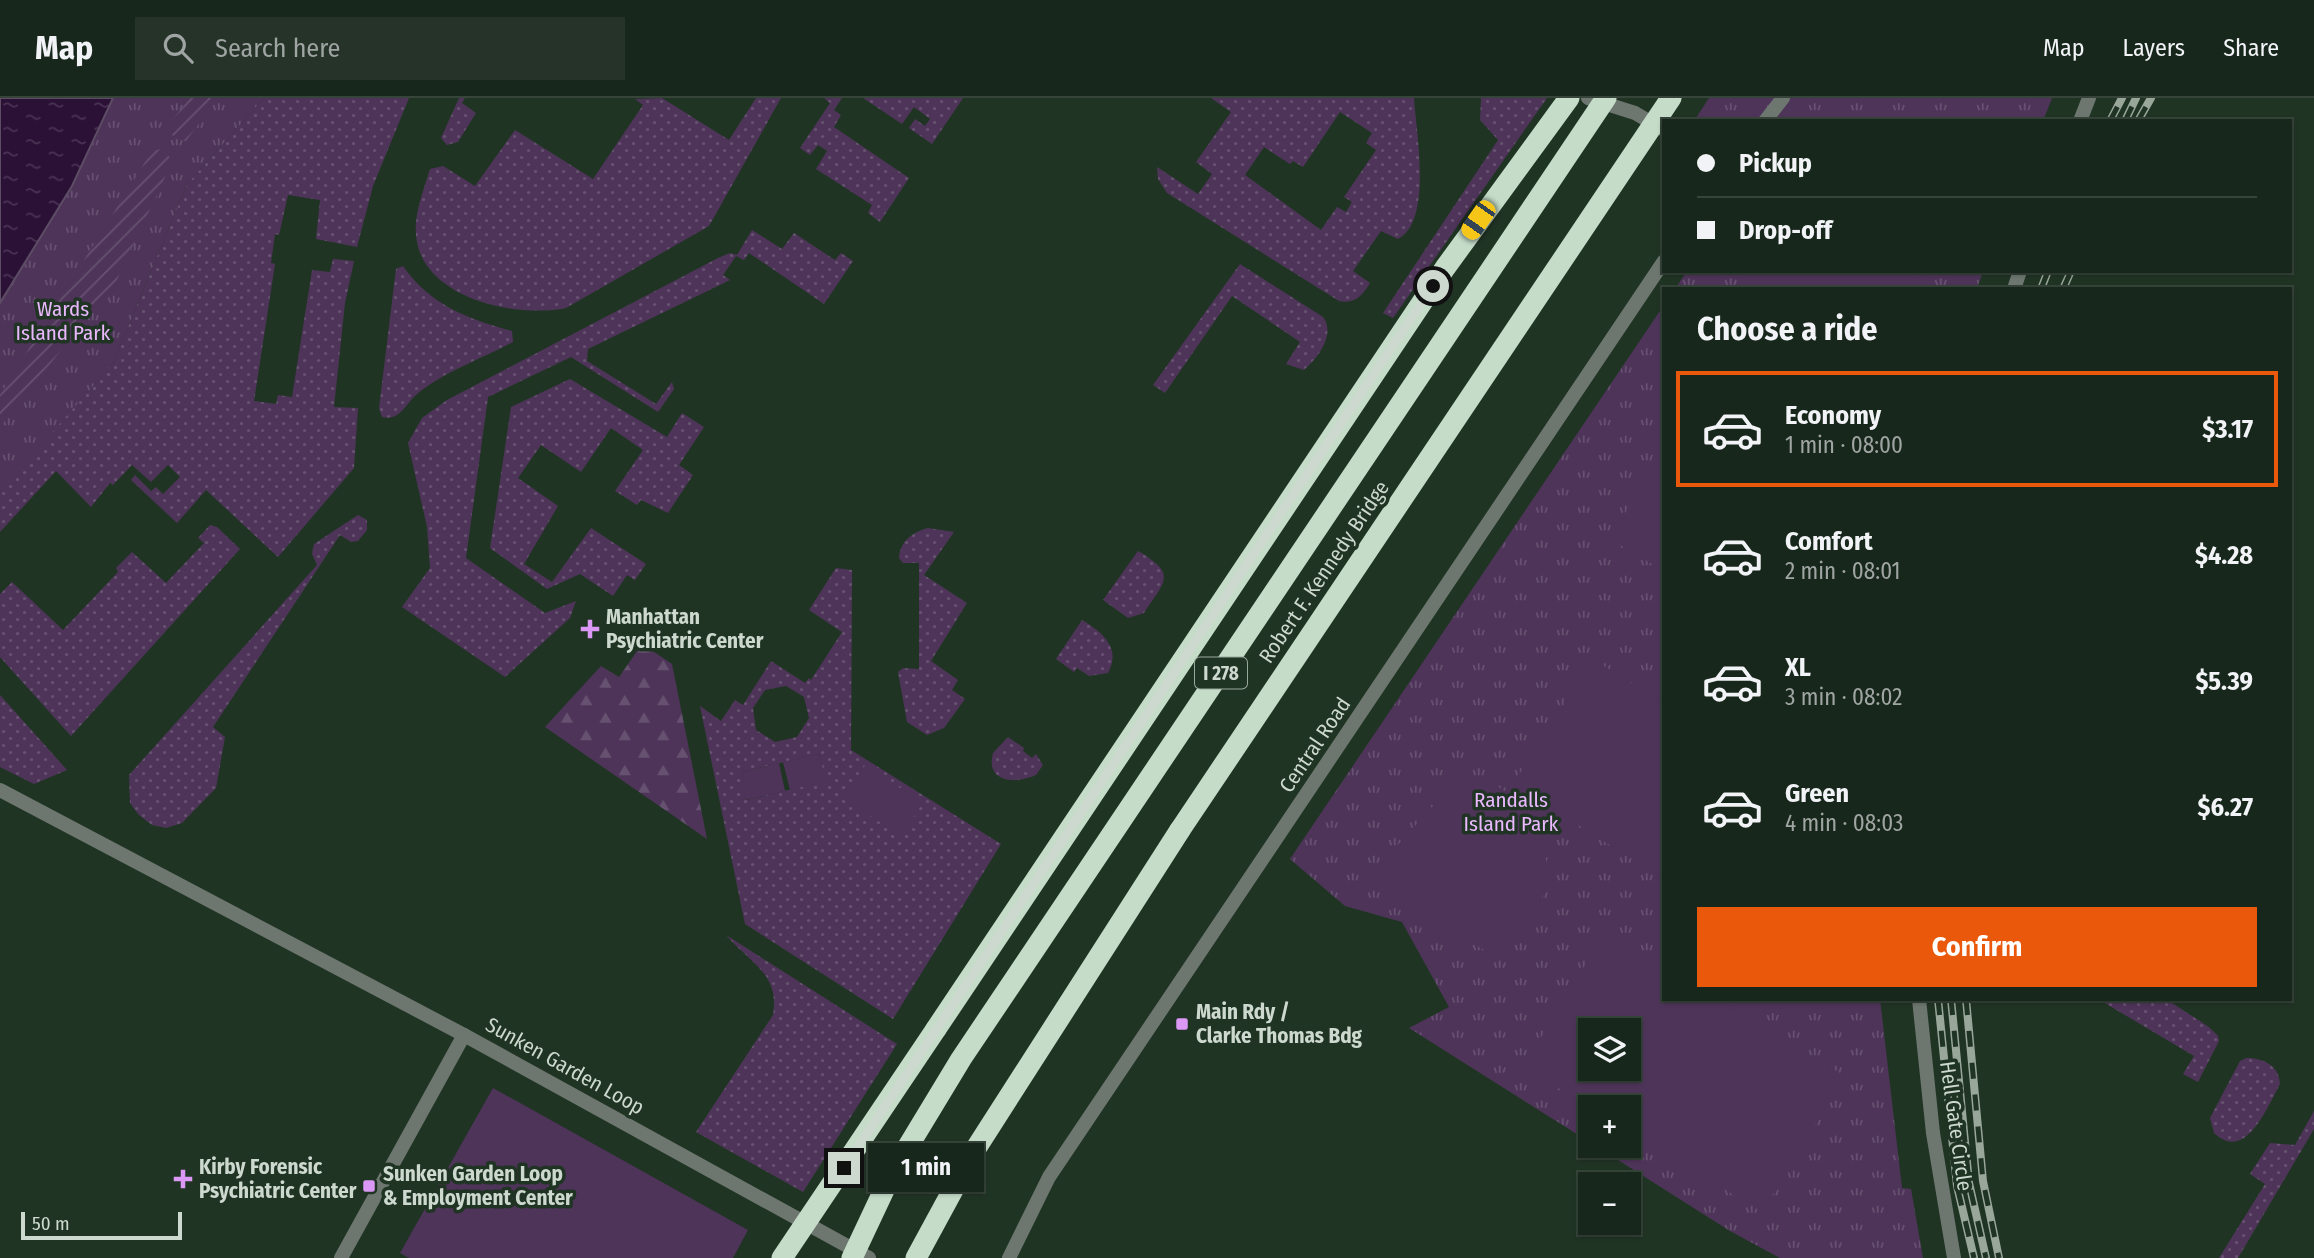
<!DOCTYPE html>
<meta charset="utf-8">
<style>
:root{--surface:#18271b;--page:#253328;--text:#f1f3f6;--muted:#9fa5a3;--line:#36443a;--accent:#ea580c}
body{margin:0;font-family:"Fira Sans Condensed",sans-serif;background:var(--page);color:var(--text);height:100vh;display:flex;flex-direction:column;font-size:26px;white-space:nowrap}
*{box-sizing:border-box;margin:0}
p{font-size:23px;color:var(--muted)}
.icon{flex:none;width:38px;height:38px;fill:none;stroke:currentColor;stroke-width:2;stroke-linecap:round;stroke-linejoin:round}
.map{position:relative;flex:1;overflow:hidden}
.panel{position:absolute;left:1662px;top:189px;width:630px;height:714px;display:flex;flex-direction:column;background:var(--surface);border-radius:0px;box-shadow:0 2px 5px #0004,0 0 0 2px var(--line)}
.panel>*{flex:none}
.top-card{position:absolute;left:1662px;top:21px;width:630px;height:154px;border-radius:0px;box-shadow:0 2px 5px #0004,0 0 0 2px var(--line);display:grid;align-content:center;height:154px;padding:0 35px;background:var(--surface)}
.buttons{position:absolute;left:1578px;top:920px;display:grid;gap:14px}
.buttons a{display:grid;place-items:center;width:63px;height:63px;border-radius:0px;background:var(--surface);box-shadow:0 2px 5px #0004,0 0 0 2px var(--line);font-size:35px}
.scale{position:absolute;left:21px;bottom:18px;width:161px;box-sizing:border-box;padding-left:7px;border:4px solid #cdd9cf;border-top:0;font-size:19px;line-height:24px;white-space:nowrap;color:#cdd9cf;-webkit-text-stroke:5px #203424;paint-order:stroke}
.end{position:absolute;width:32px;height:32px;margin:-16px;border:9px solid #cdd9cf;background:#111;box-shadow:0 0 0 4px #111}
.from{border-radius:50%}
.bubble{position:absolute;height:49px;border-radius:0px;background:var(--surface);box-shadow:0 2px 5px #0004,0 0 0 2px var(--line);font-size:23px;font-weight:700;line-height:49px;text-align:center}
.car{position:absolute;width:21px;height:42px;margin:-21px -10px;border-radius:9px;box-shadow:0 0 5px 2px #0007;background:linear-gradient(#f5c518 24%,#345 0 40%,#f5c518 0 76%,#345 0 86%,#f5c518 0)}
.top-card b{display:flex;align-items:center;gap:24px;height:66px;font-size:26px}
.top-card b+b{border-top:2px solid var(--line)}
.top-card i{width:18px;height:18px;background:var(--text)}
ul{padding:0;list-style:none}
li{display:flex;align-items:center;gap:21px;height:116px;margin:0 14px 10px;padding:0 21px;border:4px solid transparent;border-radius:0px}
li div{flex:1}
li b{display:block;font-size:26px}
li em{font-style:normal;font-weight:700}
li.active{border-color:var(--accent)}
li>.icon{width:63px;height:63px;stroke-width:1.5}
h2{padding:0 35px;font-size:32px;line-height:84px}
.primary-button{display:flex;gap:14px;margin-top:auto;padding:14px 35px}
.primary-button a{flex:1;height:80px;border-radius:0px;background:var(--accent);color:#fff;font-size:28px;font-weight:700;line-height:80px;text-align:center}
header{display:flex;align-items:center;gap:42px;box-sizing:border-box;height:98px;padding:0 35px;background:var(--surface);border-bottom:2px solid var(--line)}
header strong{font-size:33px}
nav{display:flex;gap:38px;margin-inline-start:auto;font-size:24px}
.search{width:490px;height:63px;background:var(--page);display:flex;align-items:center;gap:18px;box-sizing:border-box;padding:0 24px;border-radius:0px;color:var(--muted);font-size:26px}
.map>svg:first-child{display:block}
</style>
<header>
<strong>Map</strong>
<div class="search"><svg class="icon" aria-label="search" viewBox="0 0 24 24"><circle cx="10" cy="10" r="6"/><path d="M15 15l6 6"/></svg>Search here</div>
<nav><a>Map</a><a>Layers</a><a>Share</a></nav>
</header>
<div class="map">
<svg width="2314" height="1160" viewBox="0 0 2314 1160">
<defs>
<pattern id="grass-dots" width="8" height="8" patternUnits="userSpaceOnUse" patternTransform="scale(1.75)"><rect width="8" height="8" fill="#4e3459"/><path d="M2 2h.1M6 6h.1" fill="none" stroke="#665170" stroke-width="1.8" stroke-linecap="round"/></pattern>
<pattern id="forest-firs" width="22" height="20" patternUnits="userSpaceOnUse" patternTransform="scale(1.75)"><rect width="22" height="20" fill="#4e3459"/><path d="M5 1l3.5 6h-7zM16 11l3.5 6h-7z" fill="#665170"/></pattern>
<pattern id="park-tufts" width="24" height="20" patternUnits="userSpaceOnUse" patternTransform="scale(1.75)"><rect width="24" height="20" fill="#4e3459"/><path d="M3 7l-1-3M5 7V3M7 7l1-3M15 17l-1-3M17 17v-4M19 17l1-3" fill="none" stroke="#665170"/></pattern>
<pattern id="garden-furrows" width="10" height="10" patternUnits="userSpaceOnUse" patternTransform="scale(1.75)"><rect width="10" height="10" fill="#4e3459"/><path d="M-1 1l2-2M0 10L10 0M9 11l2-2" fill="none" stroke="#665170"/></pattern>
<pattern id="water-ripples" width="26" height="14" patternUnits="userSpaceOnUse" patternTransform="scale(1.75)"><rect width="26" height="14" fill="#2c1137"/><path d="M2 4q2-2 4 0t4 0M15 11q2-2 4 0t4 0" fill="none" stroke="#493353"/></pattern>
</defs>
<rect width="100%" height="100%" fill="#203424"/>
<!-- grass -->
<g fill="url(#grass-dots)" fill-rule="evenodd">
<path d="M 264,0 L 409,0 L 373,88 L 357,149 L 316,141 L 320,102 L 288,97 L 279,137 L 275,136 L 271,165 L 275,166 L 254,303 L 276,306 L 278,297 L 292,299 L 312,172 L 330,174 L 333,161 L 354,163 L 345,205 L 334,309 L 358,310 L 354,370 L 278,459 L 206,392 L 177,425 L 131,382 L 135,377 L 151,393 L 156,389 L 163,396 L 180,379 L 168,367 L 151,384 L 132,367 L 113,387 L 110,385 L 91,409 L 56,373 L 0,434 L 0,394 L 3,389 L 113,265 L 187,86 Z"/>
<path d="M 459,0 L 465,0 L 462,5 L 476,15 L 458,44 L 447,47 L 441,40 Z"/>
<path d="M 662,0 L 729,42 L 756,0 L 781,0 L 709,128 L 566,210 C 518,220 428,202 417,144 C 412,119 423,95 430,71 L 443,68 L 475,88 L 515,32 L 593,81 L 643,7 L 635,1 Z"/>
<path d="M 824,0 L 842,0 L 834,12 L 841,17 L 834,29 L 909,80 L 880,124 L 868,115 L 872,107 L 816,71 L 827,53 L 818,47 L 810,57 L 800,50 L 830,5 Z"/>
<path d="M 863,0 L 963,0 L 932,46 L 909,30 L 915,21 L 925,28 L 930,21 L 914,9 L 902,26 Z"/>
<path d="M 1211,0 L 1414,0 C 1416,33 1433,123 1398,141 L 1381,133 L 1353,173 L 1370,185 C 1362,198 1355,206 1339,203 L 1167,95 L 1158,81 L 1157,69 L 1198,96 L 1212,76 L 1196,64 L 1231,14 ZM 1340,14 L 1372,35 L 1366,45 L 1376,52 L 1344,99 L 1352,104 L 1346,114 L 1337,109 L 1321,132 L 1245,77 L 1264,49 L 1290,66 L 1293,63 L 1303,69 Z"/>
<path d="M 1481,0 L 1547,0 L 1393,220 L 1383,215 L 1498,42 L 1480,22 Z"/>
<path d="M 752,132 L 782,151 L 794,135 L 835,162 L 841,155 L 853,163 L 824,206 L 749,155 L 744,162 L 736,158 L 723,177 L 730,182 L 588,251 L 587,263 L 656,306 L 672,284 L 674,291 L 658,314 L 571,259 L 488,299 L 466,460 L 545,515 L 576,503 L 570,520 L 505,579 L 402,509 L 430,470 L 427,429 L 408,345 L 422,320 L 447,302 L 718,160 L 730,155 L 737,157 Z"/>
<path d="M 1240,166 L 1323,219 C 1336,236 1318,260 1304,272 L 1286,266 L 1300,244 L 1232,198 L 1165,295 L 1153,287 Z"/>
<path d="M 403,168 C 430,207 468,221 512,233 L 513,244 C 482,261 443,274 416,297 C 404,308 400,323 382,319 L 379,310 L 396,171 Z"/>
<path d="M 570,281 L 667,339 L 682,315 L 704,329 L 679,367 L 693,377 L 668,415 L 641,402 L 637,407 L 615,393 L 643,352 L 611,330 L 581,374 L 541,347 L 518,380 L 558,408 L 524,466 L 552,484 L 591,430 L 646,466 L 635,482 L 627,477 L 613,498 L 580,476 L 547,491 L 490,450 L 511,309 Z"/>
<path d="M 358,417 L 367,422 L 367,432 L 358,443 L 351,444 L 340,437 L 213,629 L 225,639 L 216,690 L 182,725 L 166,730 L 152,727 L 139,717 L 130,705 L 129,677 L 317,467 L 312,456 L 314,446 Z"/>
<path d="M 210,427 L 217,429 L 240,451 L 71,638 L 0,559 L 0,496 L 12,484 L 63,532 L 118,474 L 116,470 L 132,454 L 166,485 L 204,445 L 198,440 Z"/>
<path d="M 928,430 L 954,434 L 924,477 L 967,505 L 931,563 L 958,582 L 952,592 L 965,601 L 944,630 L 927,637 L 907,624 L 898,574 L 903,570 L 919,571 L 919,465 L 903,465 L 899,460 C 900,443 913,434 928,430 Z"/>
<path d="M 1138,453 C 1177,476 1166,482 1144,515 L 1128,520 L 1103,502 Z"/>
<path d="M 836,470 L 852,472 L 851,652 L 1001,746 L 893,921 L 745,826 L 700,608 L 721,623 L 735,602 L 743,607 L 771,563 L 805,585 L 809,580 L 811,582 L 842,534 L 809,512 ZM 786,588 L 804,599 L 809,620 L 797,639 L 775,644 L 756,632 L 753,610 L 765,592 ZM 819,656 L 825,683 L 746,702 L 742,674 Z"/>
<path d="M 1082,522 C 1102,534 1122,550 1108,575 L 1089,578 L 1077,570 L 1074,574 L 1056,561 Z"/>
<path d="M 0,597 L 67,672 L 34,686 L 0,669 Z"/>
<path d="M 1008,639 L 1024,650 L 1023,653 L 1032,660 L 1036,656 L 1043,667 L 1036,677 C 1016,686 985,685 993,655 Z"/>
<path d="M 726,837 L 897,946 L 803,1094 L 696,1034 L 773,917 C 780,876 751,866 726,837 Z"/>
<path d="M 2098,901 L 2166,901 L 2209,929 L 2218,938 L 2219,943 L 2198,984 L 2183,976 L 2194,958 Z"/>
<path d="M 2246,960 C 2263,960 2279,967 2280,986 C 2267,1009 2246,1065 2214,1035 L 2210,1020 L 2240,963 Z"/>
<path d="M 2314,1013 L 2314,1031 L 2238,1160 L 2219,1160 L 2265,1086 L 2250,1076 L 2270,1045 L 2295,1047 Z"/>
</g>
<!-- forest -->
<path fill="url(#forest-firs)" d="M 642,546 L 672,566 L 707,741 L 545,629 L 601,568 L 619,579 Z"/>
<!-- park -->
<g fill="url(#park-tufts)" fill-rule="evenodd">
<path d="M 113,0 L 264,0 L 187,86 L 113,265 L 0,394 L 0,205 L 72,88 Z"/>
<path d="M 1709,0 L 2052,0 L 2043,23 L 1694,23 Z"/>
<path d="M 1687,173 L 1983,173 L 1977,191 L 1675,191 Z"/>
<path d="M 1664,207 L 1664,901 L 1880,901 L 1902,1090 L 1911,1091 L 1923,1160 L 1780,1160 L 1730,1133 L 1596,1048 L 1629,1048 L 1629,1010 L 1591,1010 L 1591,1045 L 1409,930 L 1449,909 L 1402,824 L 1345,808 L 1290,761 ZM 1591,933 L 1629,933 L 1629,971 L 1591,971 Z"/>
</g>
<!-- garden -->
<g fill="url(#garden-furrows)">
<path d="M 190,0 L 218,0 L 186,43 L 176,41 L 166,30 Z"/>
<path d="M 161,51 L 173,62 L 117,182 L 0,329 L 0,297 L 152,53 Z"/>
</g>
<!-- pitch -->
<g fill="#4e3459" fill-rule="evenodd">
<path d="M 1748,173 L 1923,173 L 1911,191 L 1736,191 Z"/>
<path d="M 1664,349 L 1664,473 L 1610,441 Z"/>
<path d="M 1593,561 L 1664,606 L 1664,781 L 1513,686 Z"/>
<path d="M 819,656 L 826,683 L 790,692 L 783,664 Z"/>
<path d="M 779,665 L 785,693 L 745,702 L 742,674 Z"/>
<path d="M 865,667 L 923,705 L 901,738 L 843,700 Z"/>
<path d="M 1461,677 C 1471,680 1483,681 1493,686 C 1539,709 1563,769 1534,816 C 1523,834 1507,844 1490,855 L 1377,793 L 1376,771 Z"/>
<path d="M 1605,834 L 1664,869 L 1664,901 L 1717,901 L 1845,978 L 1762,1114 L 1629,1033 L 1629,1010 L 1591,1010 L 1523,969 ZM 1591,933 L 1629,933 L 1629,971 L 1591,971 Z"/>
<path d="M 493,990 L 748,1132 L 733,1160 L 409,1160 L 400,1155 Z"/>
</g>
<!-- water -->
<path fill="url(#water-ripples)" stroke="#5c4d65" stroke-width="2" d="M 0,0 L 113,0 L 72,88 L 0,205 Z"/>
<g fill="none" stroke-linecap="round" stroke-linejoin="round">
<!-- minor -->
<g stroke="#6d776f" stroke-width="14">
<path d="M 1588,0 L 1635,15 L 1664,32"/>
<path d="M 0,692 L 464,937 L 869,1160"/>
<path d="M 341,1160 L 464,937"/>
</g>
<!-- tertiary -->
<g stroke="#6d776f" stroke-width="14">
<path d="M 1765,23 L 1783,0"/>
<path d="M 2080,23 L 2089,0"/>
<path d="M 2014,191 L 2020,173"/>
<path d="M 1919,901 L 1933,1035 L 1954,1160"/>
<path d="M 1009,1160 L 1049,1079 L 1664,163"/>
</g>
<!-- motorway -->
<g stroke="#c4dcc8" stroke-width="21">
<path d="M 936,931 L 1445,170 L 1569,0"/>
<path d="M 916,1160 L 973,1055 L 1180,732"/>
</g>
<defs>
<g id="rail">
<path d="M 2110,23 L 2122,0"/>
<path d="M 2125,23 L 2136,0"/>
<path d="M 2138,23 L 2151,0"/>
<path d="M 2041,191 L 2048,173"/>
<path d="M 2063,191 L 2071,173"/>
<path d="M 1938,901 L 1957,1088 L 1974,1160"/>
<path d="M 1951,901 L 1969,1085 L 1986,1160"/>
<path d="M 1966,901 L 1983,1083 L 1999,1160"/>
</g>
</defs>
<!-- rail casing -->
<use href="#rail" stroke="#99a79b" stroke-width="8"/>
<!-- rail -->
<use href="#rail" stroke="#203424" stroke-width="5" stroke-dasharray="16" stroke-linecap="butt"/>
<!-- motorway-bridge -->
<g stroke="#c4dcc8" stroke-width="21">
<path d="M 1180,732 L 1671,0"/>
<path d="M 782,1160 L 936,931"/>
<path d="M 852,1160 L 892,1075 L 961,961 L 1606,0"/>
</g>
</g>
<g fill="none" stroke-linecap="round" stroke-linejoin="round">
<!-- route -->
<path stroke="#cdd9cf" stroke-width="9" d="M 844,1070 L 1433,188"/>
</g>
<!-- markers -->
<g fill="#db99f5" stroke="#203424" stroke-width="2.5">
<path d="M586.5 520.5h7v7h7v7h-7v7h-7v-7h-7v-7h7z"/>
<rect x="1175" y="919" width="14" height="14" rx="3.5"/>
<path d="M179.5 1070.5h7v7h7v7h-7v7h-7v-7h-7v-7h7z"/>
<rect x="362" y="1081" width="14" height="14" rx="3.5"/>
</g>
<g text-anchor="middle" stroke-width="7" stroke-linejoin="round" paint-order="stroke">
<!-- shield labels -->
<rect fill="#203424" stroke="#99a89c" stroke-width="2" x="1195" y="559.5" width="52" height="31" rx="5"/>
<g font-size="19" font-weight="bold" fill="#cdd9cf">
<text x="1221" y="582">I 278</text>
</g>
<!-- park labels -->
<g font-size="21" fill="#e9b8fd" stroke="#203424">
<text x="63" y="218">Wards<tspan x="63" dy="24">Island Park</tspan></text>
<text x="1511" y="709">Randalls<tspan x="1511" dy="24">Island Park</tspan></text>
</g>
<!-- street labels -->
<g font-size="21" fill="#cdd9cf" stroke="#203424">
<text transform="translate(1324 474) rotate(-56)" y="7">Robert F. Kennedy Bridge</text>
<text transform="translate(1315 647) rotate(-56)" y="7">Central Road</text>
<text transform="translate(565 968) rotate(29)" y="7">Sunken Garden Loop</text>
<text transform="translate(1956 1028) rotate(82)" y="7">Hell Gate Circle</text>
</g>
<!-- poi labels -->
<g font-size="21" font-weight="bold" fill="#cdd9cf" stroke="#203424" text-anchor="start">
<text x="606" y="526">Manhattan<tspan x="606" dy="24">Psychiatric Center</tspan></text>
<text x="1196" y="921">Main Rdy /<tspan x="1196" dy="24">Clarke Thomas Bdg</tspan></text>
<text x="199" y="1076">Kirby Forensic<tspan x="199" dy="24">Psychiatric Center</tspan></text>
<text x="383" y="1083">Sunken Garden Loop<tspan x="383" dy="24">&amp; Employment Center</tspan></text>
</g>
</g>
</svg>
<div class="buttons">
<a><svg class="icon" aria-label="layers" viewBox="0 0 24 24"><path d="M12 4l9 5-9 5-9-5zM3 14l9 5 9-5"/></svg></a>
<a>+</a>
<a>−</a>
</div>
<div class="scale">50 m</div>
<i class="end from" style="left:1433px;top:188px"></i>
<i class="end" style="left:844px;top:1070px"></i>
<div class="bubble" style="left:868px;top:1045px;width:116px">1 min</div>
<i class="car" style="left:1478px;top:122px;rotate:215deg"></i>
<div class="top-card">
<b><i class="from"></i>Pickup</b>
<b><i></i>Drop-off</b>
</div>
<section class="panel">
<h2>Choose a ride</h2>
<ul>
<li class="active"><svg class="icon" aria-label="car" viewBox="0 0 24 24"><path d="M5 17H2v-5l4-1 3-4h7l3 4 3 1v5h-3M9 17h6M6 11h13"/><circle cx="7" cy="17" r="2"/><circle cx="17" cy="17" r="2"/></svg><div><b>Economy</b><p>1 min · 08:00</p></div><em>$3.17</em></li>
<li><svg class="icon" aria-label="car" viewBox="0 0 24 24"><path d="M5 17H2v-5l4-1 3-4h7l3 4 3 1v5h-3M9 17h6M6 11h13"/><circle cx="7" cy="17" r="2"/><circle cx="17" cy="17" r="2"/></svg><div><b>Comfort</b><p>2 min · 08:01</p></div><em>$4.28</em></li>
<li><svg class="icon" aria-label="car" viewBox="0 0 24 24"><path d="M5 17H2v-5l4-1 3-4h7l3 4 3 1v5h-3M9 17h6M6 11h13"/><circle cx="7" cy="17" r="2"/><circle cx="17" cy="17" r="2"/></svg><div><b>XL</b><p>3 min · 08:02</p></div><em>$5.39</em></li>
<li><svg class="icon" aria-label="car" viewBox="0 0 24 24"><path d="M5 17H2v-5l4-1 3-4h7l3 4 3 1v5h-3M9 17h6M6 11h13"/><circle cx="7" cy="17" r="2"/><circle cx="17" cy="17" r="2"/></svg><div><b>Green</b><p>4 min · 08:03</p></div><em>$6.27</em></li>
</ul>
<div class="primary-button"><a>Confirm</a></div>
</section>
</div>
